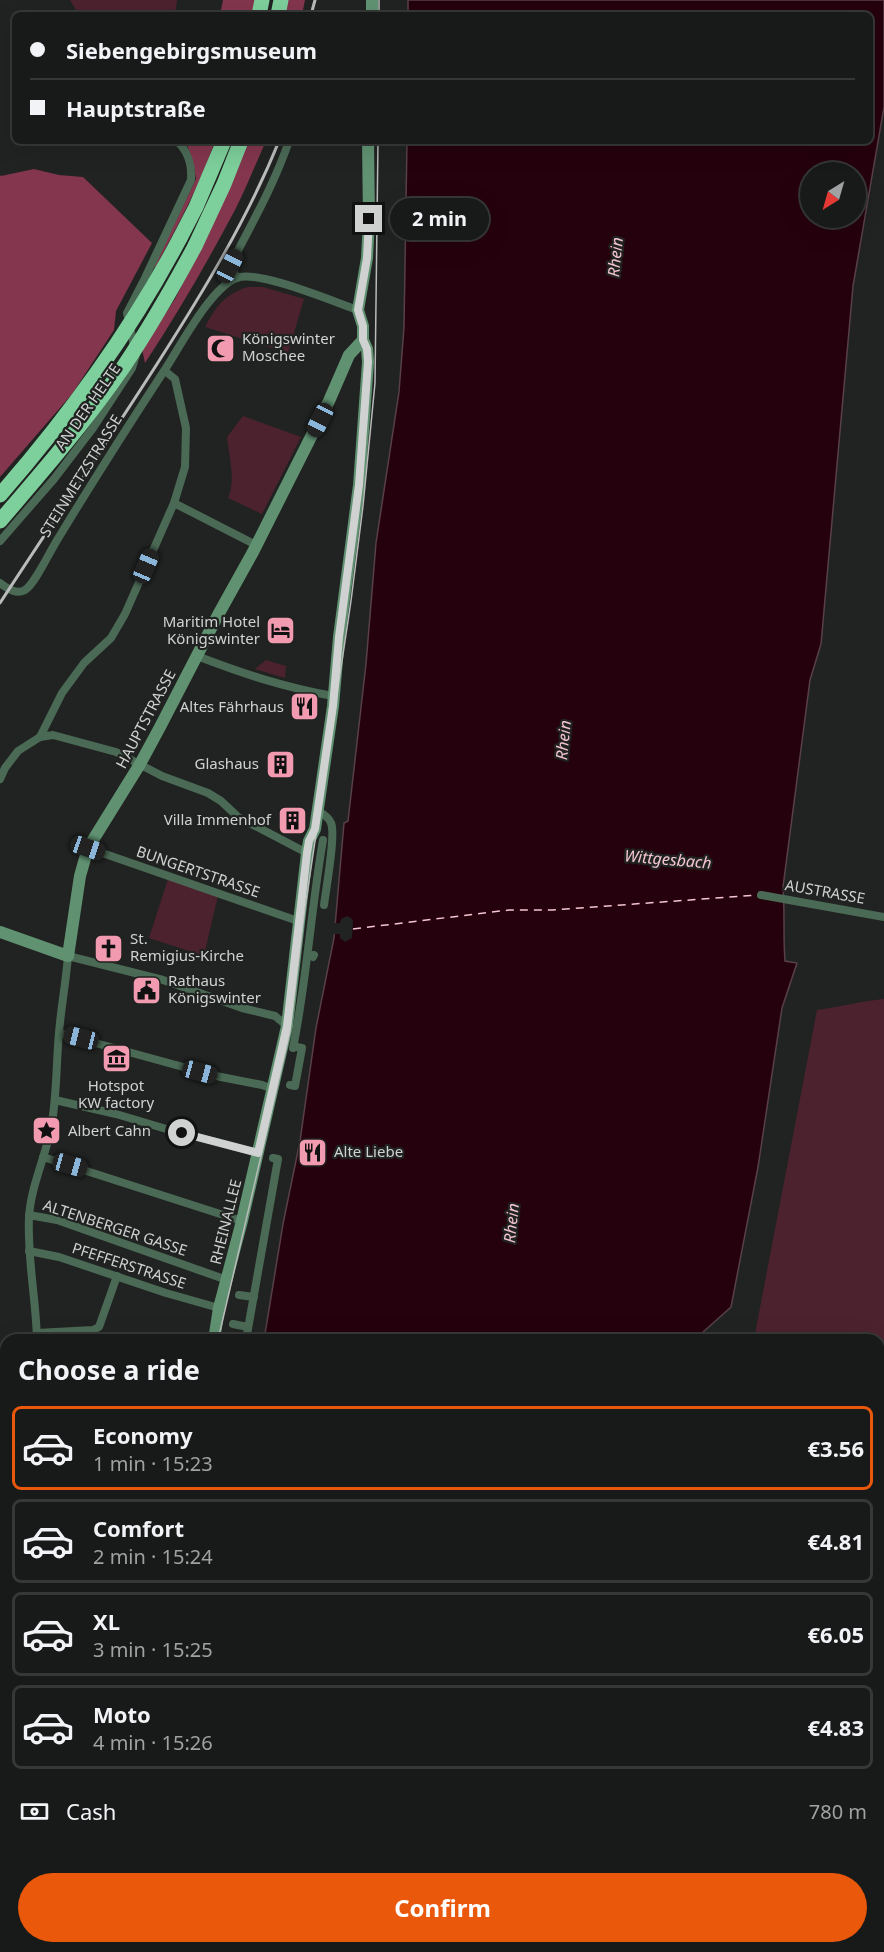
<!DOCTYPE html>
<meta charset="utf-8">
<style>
:root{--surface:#181a19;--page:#212322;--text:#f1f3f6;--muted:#9fa1a2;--line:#363838;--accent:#ea580c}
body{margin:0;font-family:"Noto Sans",sans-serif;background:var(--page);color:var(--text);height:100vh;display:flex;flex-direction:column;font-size:22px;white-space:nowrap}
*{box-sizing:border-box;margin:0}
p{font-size:20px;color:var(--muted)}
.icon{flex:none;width:33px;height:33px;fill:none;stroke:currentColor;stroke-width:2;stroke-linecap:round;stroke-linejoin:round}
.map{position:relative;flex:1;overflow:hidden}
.side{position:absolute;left:0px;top:1334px;width:885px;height:620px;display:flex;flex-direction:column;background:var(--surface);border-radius:18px 18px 0 0;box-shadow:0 6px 24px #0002,0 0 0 2px var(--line)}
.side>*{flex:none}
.banner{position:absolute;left:12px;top:12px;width:861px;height:132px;border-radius:9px;box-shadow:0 6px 24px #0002,0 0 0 2px var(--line);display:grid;align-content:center;height:132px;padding:0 18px;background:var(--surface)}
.needle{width:39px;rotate:217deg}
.controls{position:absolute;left:800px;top:162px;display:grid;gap:12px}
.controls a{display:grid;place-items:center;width:66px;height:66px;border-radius:50%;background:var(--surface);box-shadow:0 6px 24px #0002,0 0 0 2px var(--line);font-size:30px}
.end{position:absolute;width:27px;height:27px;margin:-14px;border:8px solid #d0d2d1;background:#111;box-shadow:0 0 0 3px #111}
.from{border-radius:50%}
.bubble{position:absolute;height:42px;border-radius:21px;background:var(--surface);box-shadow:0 6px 24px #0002,0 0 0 2px var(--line);font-size:20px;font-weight:700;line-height:42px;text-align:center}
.car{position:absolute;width:18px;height:36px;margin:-18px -9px;border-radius:8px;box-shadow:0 0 4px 2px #0007;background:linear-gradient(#222 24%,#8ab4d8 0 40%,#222 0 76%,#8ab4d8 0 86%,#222 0)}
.banner b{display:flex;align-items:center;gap:21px;height:57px;font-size:22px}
.banner b+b{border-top:2px solid var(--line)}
.banner i{width:15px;height:15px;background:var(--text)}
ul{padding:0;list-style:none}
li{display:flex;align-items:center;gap:18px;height:84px;margin:0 12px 9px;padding:0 6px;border:3px solid var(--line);border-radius:9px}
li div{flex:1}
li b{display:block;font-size:22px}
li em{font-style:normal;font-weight:700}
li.active{border-color:var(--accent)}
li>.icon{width:54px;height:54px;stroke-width:1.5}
h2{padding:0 18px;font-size:27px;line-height:72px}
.pay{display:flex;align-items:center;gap:15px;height:66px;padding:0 18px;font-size:22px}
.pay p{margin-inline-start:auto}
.cta{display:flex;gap:12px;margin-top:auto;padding:12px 18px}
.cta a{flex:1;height:69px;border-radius:36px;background:var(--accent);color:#fff;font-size:24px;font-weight:700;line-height:69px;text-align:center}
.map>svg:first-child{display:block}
</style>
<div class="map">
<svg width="884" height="1952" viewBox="0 0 884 1952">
<rect width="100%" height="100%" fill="#202321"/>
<!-- green -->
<g fill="#4c222e">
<path d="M 70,0 L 177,0 L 175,15 L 79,15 Z"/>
<path d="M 248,287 L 263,287 L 304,299 L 288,353 L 205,327 C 216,306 225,294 248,287 Z"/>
<path d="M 243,416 L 301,437 L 262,514 L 228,498 C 236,481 229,456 227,437 Z"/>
<path d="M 266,660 L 286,666 L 285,678 L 255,669 Z"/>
<path d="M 168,879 L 218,895 L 204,956 L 149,938 Z"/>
<path d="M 884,999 L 884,1366 L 879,1365 L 879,1340 L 754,1339 L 817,1010 C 840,1007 861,1001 884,999 Z"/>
</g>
<!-- forest -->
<g fill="#83364e">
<path d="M 223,0 L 256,0 L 252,15 L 220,15 Z"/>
<path d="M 287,0 L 305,0 L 302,15 L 284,15 Z"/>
<path d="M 186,141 L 215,141 C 200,185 178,225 156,266 L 152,269 L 196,179 L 194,167 Z"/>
<path d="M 247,141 L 266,141 C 256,163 247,186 236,208 C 208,261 178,313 145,363 L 142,349 L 175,299 L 209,231 Z"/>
<path d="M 34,169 L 59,175 L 83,177 L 152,243 L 116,311 L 114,330 L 72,394 L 0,477 L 0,175 L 1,176 Z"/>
<path d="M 879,1611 L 884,1613 L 884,1947 L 879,1946 Z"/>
<path d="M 784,1947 L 862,1947 L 884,1952 L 783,1952 Z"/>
</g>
<!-- water -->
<g fill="#25010d" stroke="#584048" stroke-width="1.5" fill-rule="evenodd">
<path d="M 408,0 L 884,0 L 884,107 L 853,286 L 821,644 L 810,680 L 783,887 C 785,912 783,936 785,961 L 797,963 L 782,1008 L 758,1167 L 731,1307 L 703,1332 L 703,1339 L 264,1340 L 283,1224 L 300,1141 L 316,1028 L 334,938 L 344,823 L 348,821 L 366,664 L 376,543 L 399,392 L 404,327 L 407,141 L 870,141 L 870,15 L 408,15 ZM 810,172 L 855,172 L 855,218 L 810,218 Z"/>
<path d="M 164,1947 L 630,1947 L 629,1952 L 163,1952 Z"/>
</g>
<!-- pier -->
<path fill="#202321" d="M 347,916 L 351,918 L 353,921 L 352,938 L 345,942 L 340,938 L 340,934 L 332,934 L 332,923 L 340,923 L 341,919 Z"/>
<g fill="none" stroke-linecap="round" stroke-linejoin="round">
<!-- ferry -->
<path stroke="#f5c6d1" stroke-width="1.5" stroke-dasharray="8 6" stroke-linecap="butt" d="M 353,929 L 509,910 L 552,910 L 758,895"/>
<!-- street -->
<g stroke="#4b6a55" stroke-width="8">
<path d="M 237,278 L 230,266 C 251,225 274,185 289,141"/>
<path d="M 174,503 L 256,545"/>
<path d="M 0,541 L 54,479 L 93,428 L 132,368 L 136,355 L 127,313 L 145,278 L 191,180 C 192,166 188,151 177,141"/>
<path d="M 0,583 C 7,588 16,595 25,590 C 35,584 51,549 59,537 C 93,481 128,426 164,371 C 180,347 209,290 236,278 C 257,269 334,302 358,310"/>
<path d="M 197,656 C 244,674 283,687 333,696"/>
<path d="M 40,737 L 62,693 L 84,663 L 111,638 L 125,614 L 174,503 L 185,467 L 186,428 L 175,379 L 165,371"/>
<path d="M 0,779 L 5,768 L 18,751 L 40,737 L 53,735 L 116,752 L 162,776 L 208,793 L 221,801 L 238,817 L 307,853"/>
<path d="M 317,810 C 322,813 329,817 331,823 C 336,834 326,889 324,905"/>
<path d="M 88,848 L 298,921"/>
<path d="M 761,895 L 884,917"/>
<path d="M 313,957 L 314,955"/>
<path d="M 59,1033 L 216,1076 L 262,1085 L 273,1089"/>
<path d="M 293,1048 C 307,979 311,909 323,840"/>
<path d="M 290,1085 L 295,1086 L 302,1048 L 297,1047"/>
<path d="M 55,1100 L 116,1114 L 163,1128 L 258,1153"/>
<path d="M 43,1157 L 242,1221"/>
<path d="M 29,1215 L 57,1220 L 227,1280"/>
<path d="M 29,1251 L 59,1257 L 166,1293 L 219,1308"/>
<path d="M 239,1295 L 254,1297"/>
<path d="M 233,1324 L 248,1327"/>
<path d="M 37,1333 L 93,1330 L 99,1327 L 117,1276"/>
<path d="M 37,1340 C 36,1298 27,1258 29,1217 C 31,1186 45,1158 51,1128 C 57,1097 56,1065 59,1033 C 61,1007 66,982 68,956 L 163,980 L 242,1008 L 275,1016 L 287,1026"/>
<path d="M 246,1340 L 278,1159 L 273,1158"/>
<path d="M 0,1361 L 6,1361"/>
<path d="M 0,1808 L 6,1809"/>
<path d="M 131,1952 L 132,1947"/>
<path d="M 144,1952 L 144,1947"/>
</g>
<!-- secondary -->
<g stroke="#609272" stroke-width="12">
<path d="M 372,15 L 372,0"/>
<path d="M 0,932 L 68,956 L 80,876 L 88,848 L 140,764 L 160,727 L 218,615 L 253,552 L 329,401 L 349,355 L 363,340 L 363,326 L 358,310 L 367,258 L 369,219 L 368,141"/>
<path d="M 214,1340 L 219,1308 L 242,1221 L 287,1026 L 307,853 L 309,841 L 315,829 L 333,706 L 339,637 L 359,485 L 368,362 L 367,349 L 363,340"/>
<path d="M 0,1434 L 6,1435"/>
<path d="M 0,1509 L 6,1513"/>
<path d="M 0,1627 L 6,1592"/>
</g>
<!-- highway -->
<g stroke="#7dcf9b" stroke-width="15">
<path d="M 259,15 L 262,0"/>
<path d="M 278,15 L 281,0"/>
<path d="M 180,238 L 196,207 L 224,141"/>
<path d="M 195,246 L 224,184 L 241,141"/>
</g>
<!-- tram -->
<g stroke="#b9bbba" stroke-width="1.5">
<path d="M 379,15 L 379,0"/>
<path d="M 218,1340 L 290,1032 L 305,908 L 351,601 L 363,506 L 375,383 L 378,141"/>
<path d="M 136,1952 L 136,1947"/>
</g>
<!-- rail -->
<g stroke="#b9bbba" stroke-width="3">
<path d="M 311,15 L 315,0"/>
<path d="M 0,603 C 52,523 106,444 157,364 C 203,292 247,220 279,141"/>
</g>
<!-- highway-bridge -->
<g stroke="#7dcf9b" stroke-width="15">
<path d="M 0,495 C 69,416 131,331 180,238"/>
<path d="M 0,521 C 43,471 87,420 124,366 C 150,327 173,287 195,246"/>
</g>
</g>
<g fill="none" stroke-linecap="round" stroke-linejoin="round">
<!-- route -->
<path stroke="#d0d2d1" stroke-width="8" d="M 182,1133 L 258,1153 L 287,1026 L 307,853 L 309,841 L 315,829 L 333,706 L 339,637 L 359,485 L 368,362 L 367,349 L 363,340 L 363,326 L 358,310 L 367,258 L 369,219"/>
</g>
<!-- icons -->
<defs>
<symbol id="mosque-square" viewBox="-11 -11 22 22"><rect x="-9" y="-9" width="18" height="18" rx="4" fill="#f19ab0" stroke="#202321"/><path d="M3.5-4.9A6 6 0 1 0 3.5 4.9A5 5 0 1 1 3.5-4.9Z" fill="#111"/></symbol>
<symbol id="hotel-square" viewBox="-11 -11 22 22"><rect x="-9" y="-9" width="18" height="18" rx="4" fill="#f19ab0" stroke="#202321"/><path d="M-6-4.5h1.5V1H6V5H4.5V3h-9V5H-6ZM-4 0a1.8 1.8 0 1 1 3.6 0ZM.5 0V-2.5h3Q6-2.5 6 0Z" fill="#111"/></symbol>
<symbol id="restaurant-square" viewBox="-11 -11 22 22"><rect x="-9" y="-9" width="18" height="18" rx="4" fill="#f19ab0" stroke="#202321"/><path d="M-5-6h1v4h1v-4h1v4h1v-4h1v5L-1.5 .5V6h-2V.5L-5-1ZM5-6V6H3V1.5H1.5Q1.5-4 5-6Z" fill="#111"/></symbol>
<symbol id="building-square" viewBox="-11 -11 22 22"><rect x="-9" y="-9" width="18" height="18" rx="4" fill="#f19ab0" stroke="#202321"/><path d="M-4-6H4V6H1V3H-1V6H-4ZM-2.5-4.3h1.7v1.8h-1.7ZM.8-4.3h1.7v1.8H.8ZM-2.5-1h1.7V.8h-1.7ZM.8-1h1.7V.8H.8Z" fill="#111"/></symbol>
<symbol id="church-square" viewBox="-11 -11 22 22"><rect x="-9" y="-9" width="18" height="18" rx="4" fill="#f19ab0" stroke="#202321"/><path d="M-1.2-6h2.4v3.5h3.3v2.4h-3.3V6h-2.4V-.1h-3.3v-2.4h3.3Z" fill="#111"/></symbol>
<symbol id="civic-square" viewBox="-11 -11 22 22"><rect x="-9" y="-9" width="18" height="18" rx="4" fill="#f19ab0" stroke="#202321"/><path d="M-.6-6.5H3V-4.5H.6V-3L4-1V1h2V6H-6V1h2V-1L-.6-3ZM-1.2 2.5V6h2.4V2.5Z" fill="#111"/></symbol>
<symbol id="museum-square" viewBox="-11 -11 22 22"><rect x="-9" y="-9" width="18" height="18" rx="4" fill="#f19ab0" stroke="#202321"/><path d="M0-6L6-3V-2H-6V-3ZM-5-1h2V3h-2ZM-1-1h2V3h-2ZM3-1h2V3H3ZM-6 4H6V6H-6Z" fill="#111"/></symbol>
<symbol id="sight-square" viewBox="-11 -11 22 22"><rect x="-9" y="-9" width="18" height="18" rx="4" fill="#f19ab0" stroke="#202321"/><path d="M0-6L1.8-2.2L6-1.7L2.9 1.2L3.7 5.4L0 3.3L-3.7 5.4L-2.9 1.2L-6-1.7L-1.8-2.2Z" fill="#111"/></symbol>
</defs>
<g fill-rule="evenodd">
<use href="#mosque-square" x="204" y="332" width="33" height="33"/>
<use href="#hotel-square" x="264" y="614" width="33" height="33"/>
<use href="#restaurant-square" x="288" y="690" width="33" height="33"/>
<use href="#building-square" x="264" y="748" width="33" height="33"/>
<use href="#building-square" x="276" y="804" width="33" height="33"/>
<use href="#church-square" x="92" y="932" width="33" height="33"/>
<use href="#civic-square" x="130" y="974" width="33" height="33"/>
<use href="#museum-square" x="100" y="1042" width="33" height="33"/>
<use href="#sight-square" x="30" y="1114" width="33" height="33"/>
<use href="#restaurant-square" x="296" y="1136" width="33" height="33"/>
</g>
<g text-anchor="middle" stroke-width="4.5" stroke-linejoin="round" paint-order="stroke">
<!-- poi labels -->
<g font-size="15" fill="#d0d2d1" stroke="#202321" text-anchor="start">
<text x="242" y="344">Königswinter<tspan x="242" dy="17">Moschee</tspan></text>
<text x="260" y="627" text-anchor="end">Maritim Hotel<tspan x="260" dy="17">Königswinter</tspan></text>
<text x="284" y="712" text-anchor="end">Altes Fährhaus</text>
<text x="259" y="769" text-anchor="end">Glashaus</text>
<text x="271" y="825" text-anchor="end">Villa Immenhof</text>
<text x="130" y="944">St.<tspan x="130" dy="17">Remigius-Kirche</tspan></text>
<text x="168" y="986">Rathaus<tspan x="168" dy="17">Königswinter</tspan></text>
<text x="116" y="1091" text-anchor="middle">Hotspot<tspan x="116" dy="17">KW factory</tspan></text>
<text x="68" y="1136">Albert Cahn</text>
<text x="334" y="1157">Alte Liebe</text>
</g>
<!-- street labels -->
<g font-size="15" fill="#d0d2d1" stroke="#202321">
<text transform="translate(88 407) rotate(-55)" y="5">AN DER HELTE</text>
<text transform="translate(81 476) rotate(-58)" y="5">STEINMETZSTRASSE</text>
<text transform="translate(146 719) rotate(-62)" y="5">HAUPTSTRASSE</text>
<text transform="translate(198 872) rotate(19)" y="5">BUNGERTSTRASSE</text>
<text transform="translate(825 892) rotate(10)" y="5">AUSTRASSE</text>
<text transform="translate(226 1222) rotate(-76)" y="5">RHEINALLEE</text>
<text transform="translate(115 1228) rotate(18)" y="5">ALTENBERGER GASSE</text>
<text transform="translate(129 1266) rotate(18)" y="5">PFEFFERSTRASSE</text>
</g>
<!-- water labels -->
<g font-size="16" font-style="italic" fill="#f5c6d1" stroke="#202321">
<text transform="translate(615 257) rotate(-84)" y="6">Rhein</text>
<text transform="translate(563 740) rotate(-84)" y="6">Rhein</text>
<text transform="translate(668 859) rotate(5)" y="6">Wittgesbach</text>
<text transform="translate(511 1223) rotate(-84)" y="6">Rhein</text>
</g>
</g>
</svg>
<div class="controls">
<a><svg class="needle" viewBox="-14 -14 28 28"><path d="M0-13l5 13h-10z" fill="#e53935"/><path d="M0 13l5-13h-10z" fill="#9fa1a2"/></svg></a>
</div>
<i class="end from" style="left:182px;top:1133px"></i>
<i class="end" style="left:369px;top:219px"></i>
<div class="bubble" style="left:390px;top:198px;width:99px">2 min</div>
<i class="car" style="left:230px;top:266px;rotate:27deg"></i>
<i class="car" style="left:320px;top:420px;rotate:207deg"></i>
<i class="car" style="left:146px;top:566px;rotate:23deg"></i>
<i class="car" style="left:88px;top:848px;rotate:109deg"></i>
<i class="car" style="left:81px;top:1038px;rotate:284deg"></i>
<i class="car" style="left:200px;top:1072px;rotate:105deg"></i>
<i class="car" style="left:70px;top:1165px;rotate:106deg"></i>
<div class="banner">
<b><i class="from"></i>Siebengebirgsmuseum</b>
<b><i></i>Hauptstraße</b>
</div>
<section class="side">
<h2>Choose a ride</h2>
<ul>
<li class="active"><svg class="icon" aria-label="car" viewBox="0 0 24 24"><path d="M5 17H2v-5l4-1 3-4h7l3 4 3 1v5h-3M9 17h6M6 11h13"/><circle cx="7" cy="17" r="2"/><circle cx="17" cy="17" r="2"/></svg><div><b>Economy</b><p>1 min · 15:23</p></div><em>€3.56</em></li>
<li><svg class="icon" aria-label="car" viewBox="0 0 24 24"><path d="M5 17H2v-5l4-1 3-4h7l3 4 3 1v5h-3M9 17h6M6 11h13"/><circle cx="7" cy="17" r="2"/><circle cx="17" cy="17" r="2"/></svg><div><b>Comfort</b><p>2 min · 15:24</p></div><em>€4.81</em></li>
<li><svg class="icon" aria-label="car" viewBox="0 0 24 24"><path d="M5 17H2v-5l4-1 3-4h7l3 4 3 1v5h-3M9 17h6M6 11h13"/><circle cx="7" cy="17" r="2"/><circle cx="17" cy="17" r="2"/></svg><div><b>XL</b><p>3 min · 15:25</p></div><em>€6.05</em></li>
<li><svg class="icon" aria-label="car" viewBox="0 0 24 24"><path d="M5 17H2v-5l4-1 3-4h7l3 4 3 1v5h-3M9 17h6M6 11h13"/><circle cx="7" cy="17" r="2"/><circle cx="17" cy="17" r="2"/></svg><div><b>Moto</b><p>4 min · 15:26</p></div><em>€4.83</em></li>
</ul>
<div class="pay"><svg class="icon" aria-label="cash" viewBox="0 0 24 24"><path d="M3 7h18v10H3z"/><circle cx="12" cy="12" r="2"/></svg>Cash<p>780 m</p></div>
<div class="cta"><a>Confirm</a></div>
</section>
</div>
